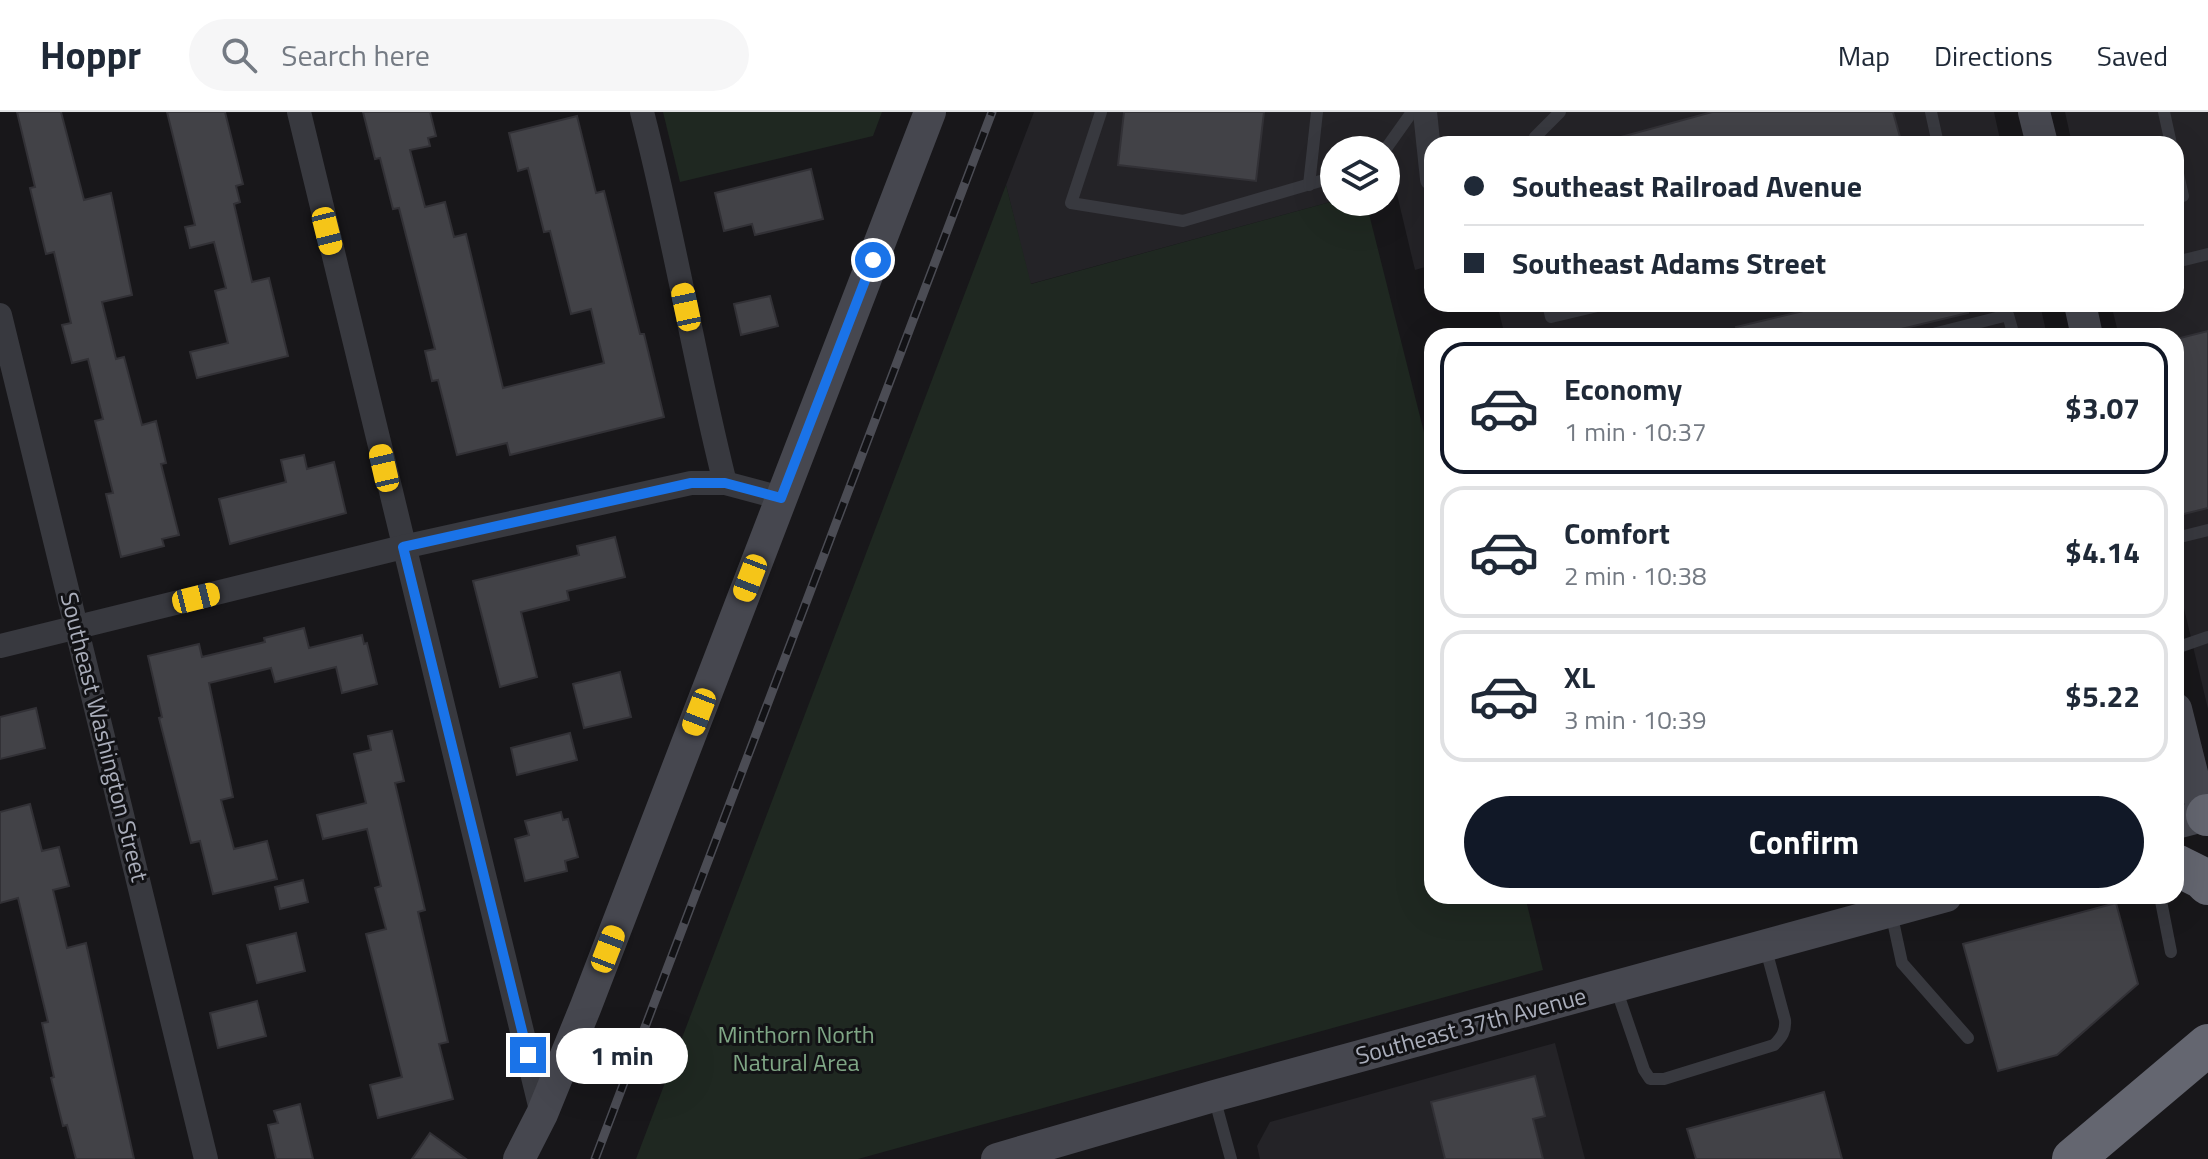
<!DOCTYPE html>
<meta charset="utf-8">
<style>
:root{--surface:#fff;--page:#f6f6f7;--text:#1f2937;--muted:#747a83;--line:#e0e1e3;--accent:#111827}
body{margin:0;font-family:"Titillium Web",sans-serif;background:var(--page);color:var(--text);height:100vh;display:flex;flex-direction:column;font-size:30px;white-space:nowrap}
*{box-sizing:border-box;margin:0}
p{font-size:26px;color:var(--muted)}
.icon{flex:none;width:44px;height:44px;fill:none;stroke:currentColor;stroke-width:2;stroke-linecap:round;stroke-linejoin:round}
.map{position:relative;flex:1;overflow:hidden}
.panel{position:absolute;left:1424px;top:216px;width:760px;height:576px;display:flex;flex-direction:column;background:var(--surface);border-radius:24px;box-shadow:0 8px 32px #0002}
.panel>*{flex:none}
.guide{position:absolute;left:1424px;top:24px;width:760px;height:176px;border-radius:24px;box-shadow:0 8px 32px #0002;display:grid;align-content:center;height:176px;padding:0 40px;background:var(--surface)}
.controls{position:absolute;left:1320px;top:24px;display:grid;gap:16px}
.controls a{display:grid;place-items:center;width:80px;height:80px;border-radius:50%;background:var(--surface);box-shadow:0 8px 32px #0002;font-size:40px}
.end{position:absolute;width:36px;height:36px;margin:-18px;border:10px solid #1a73e8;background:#fff;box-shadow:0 0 0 4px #fff}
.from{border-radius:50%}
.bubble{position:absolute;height:56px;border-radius:28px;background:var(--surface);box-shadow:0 8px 32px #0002;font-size:26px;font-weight:700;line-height:56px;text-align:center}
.car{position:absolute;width:24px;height:48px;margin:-24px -12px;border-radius:10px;box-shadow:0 0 6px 2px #0007;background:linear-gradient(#f5c518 24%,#345 0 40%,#f5c518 0 76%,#345 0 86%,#f5c518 0)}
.guide b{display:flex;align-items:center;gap:28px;height:76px;font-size:30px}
.guide b+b{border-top:2px solid var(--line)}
.guide i{width:20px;height:20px;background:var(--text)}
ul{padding:14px 0 0;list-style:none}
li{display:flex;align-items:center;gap:24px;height:132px;margin:0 16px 12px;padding:0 24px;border:4px solid var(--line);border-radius:24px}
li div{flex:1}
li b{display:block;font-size:30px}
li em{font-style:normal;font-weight:700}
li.selected{border-color:var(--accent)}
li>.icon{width:72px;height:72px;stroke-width:1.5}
.cta{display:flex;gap:16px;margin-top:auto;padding:16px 40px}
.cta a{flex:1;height:92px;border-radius:48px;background:var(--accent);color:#fff;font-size:32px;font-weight:700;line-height:92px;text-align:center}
header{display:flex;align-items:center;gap:48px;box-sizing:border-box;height:112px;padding:0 40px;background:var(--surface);border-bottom:2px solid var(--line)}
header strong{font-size:38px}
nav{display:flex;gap:44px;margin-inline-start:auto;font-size:28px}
.search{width:560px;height:72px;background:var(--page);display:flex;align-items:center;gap:20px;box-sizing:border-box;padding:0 28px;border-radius:44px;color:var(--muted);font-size:30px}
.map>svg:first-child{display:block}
</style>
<header>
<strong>Hoppr</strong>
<div class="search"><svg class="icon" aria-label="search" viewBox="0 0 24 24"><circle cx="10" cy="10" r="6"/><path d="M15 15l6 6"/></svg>Search here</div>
<nav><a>Map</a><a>Directions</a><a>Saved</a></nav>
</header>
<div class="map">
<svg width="2208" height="1047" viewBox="0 0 2208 1047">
<rect width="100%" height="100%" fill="#18171a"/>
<!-- built -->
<g fill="#242327">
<path d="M 1034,0 L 1994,0 L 2001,32 L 1432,32 L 1432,153 L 1415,158 L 1395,74 L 1386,75 L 1386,38 L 1334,38 L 1334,89 L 1030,172 L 1006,73 Z"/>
<path d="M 2065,0 L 2208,0 L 2208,597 L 2176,463 L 2176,224 L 2119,224 L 2111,192 L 2176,192 L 2176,32 L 2072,32 Z"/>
<path d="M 1497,192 L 2040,192 L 2047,224 L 1505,224 Z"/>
<path d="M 1555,931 L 1585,1047 L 1260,1047 L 1257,1034 L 1270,1010 Z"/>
</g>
<!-- green -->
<g fill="#1f2821">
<path d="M 663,0 L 882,0 L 873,24 L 680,70 Z"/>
<path d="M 1006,73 L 1031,172 L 1334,89 L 1366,90 L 1432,352 L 1432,784 L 1525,784 L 1543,858 L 858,1047 L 636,1047 Z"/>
</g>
<!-- building -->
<g fill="#424247" stroke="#323136" stroke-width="2">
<path d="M 17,0 L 61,0 L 84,88 L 111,81 L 132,183 L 102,190 L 116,247 L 124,245 L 142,313 L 156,309 L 166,351 L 161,352 L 179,423 L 162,427 L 164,434 L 121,445 L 106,382 L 113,381 L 95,309 L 103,307 L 88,247 L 72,251 L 62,213 L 71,211 L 54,140 L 46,142 L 30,76 L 35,75 Z"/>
<path d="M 167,0 L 225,0 L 243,72 L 236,74 L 240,90 L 234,92 L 252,170 L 269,166 L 288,244 L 197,266 L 190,240 L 228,231 L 215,179 L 226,176 L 214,130 L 190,136 L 185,115 L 195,113 Z"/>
<path d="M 363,0 L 430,0 L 436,24 L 428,26 L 430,34 L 410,38 L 425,95 L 445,90 L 454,125 L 466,122 L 503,276 L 604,251 L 591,197 L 571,202 L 550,119 L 544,120 L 528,56 L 518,59 L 509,21 L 577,4 L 596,81 L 604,79 L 640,222 L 644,222 L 664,305 L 510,343 L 507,331 L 457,343 L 438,268 L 432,269 L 425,239 L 435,237 L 399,96 L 393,97 L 380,46 L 375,47 Z"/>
<path d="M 1124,0 L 1264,0 L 1256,69 L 1118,53 Z"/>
<path d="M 1712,0 L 1893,0 L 1902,32 L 1622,32 L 1621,25 Z"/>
<path d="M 811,57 L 823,107 L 755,123 L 752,112 L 724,119 L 715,81 Z"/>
<path d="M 770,184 L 778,214 L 741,223 L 734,192 Z"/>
<path d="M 1833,192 L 1967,192 L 1968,201 L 1872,224 L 1738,224 L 1736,215 Z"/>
<path d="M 2208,219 L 2208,396 L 2176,404 L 2176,227 Z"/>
<path d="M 304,343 L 307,357 L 334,350 L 346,401 L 230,432 L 219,387 L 286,370 L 281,348 Z"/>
<path d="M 615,425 L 625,465 L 567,479 L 569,488 L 521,500 L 537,565 L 500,575 L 473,469 L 579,443 L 577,434 Z"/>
<path d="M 304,516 L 309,536 L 362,523 L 364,532 L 367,531 L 377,572 L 342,581 L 336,555 L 275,570 L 271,556 L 209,571 L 233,685 L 221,688 L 234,737 L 267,729 L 277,767 L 213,782 L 200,729 L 191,731 L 159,606 L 162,605 L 148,544 L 199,532 L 202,545 L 265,530 L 264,526 Z"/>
<path d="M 620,560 L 631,605 L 584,616 L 573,572 Z"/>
<path d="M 36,596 L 45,636 L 0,647 L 0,605 Z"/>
<path d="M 392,619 L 404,669 L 395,671 L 425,798 L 418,800 L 448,930 L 439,932 L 453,987 L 378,1006 L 370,973 L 402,965 L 366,822 L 386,817 L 375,776 L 381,774 L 367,717 L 323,727 L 317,703 L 366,691 L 354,642 L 371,638 L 368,624 Z"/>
<path d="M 570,621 L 577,648 L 517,663 L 511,636 Z"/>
<path d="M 30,692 L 42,739 L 59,735 L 69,774 L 53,778 L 67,836 L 86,831 L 134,1047 L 76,1047 L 67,1013 L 63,1014 L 51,966 L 54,965 L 42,911 L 48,910 L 18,786 L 0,791 L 0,700 Z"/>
<path d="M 561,700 L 563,708 L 568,707 L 578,745 L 565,749 L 567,759 L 525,769 L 515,727 L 529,723 L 525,709 Z"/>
<path d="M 303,768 L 308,790 L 280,797 L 275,775 Z"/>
<path d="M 2116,791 L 2138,872 L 2057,943 L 1998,959 L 1963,832 Z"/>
<path d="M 296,821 L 305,859 L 257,871 L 247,833 Z"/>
<path d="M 257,889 L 266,924 L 218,936 L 210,901 Z"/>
<path d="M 1535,964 L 1545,1004 L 1533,1007 L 1543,1047 L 1445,1047 L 1431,990 Z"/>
<path d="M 1824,980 L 1842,1047 L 1696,1047 L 1687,1017 Z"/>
<path d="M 300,992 L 313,1047 L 276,1047 L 268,1013 L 278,1011 L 274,999 Z"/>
<path d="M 430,1021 L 466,1047 L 412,1047 Z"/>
</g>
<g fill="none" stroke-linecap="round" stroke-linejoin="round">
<!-- lane -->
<g stroke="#38393f" stroke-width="12">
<path d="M 1101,0 L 1071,91 L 1183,109 L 1334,65"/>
<path d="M 1931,0 L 1938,32"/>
<path d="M 2164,0 L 2171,32"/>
<path d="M 1534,32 L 1535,25 L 1560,0"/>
<path d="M 1385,38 L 1412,0"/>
<path d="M 2176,53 L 2183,84"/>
<path d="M 1309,73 L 1317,0"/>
<path d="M 2176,150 L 2208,142"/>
<path d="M 1548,192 L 1551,205 L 1606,192"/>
<path d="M 1925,224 L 2008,203 L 2014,224"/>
<path d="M 2176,426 L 2208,418"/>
<path d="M 2176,536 L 2208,525"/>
<path d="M 2160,784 L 2171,840"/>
<path d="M 1891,800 L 1902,851 L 1968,926"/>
<path d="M 1616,876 L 1644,958 L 1650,967 L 1664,967 L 1774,933 C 1782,925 1786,919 1785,908 L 1765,834"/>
<path d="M 1214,985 L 1231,1047"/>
</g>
<!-- street -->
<g stroke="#38393f" stroke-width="24">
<path d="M 299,0 L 542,1002"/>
<path d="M 642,0 C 674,123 694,248 725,371"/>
<path d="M 1425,0 L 1432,67"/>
<path d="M 0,203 L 206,1047"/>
<path d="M 0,534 L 403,435 L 691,371 L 725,371 L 781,386"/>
</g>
<!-- secondary -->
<g stroke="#46474f" stroke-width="32">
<path d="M 2034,0 L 2042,32"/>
<path d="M 2080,192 L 2087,224"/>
<path d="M 2176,597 L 2197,681 L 2208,705"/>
<path d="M 2176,711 L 2207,703"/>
<path d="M 519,1047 L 542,1002 L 586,894 L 930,0"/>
<path d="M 997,1047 L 1214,984 L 1946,784"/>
</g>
<!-- highway -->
<g stroke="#646670" stroke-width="42">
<path d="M 2207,703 L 2208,703"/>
<path d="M 2176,753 L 2202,766 L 2208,772"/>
<path d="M 2073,1047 L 2208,933"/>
</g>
<defs>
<path id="rail" d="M 595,1047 L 992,0"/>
</defs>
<!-- rail casing -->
<use href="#rail" stroke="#4b4c54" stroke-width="9"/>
<!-- rail -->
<use href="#rail" stroke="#121215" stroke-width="6" stroke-dasharray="18" stroke-linecap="butt"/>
</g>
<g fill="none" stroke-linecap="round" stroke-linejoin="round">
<!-- route -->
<path stroke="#1a73e8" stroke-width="10" d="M 528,943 L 403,435 L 691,371 L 725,371 L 781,386 L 873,148"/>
</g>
<g text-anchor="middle" stroke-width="6" stroke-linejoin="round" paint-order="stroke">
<!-- street labels -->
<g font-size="24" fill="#a9adba" stroke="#121215">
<text transform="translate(104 625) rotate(76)" y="8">Southeast Washington Street</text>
<text transform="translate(1471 914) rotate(-15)" y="8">Southeast 37th Avenue</text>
</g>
<!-- park labels -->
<g font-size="24" fill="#7fa685" stroke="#121215">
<text x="796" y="931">Minthorn North<tspan x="796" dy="28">Natural Area</tspan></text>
</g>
</g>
</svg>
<div class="controls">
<a><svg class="icon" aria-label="layers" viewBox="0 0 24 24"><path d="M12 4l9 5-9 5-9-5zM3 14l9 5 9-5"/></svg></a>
</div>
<i class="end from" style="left:873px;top:148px"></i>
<i class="end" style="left:528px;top:943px"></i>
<div class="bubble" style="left:556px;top:916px;width:132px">1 min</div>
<i class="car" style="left:327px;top:119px;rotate:166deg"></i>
<i class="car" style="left:686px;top:195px;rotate:348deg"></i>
<i class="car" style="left:384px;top:356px;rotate:347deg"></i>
<i class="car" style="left:750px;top:466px;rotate:201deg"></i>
<i class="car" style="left:196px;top:486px;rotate:76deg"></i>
<i class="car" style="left:699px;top:600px;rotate:201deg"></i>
<i class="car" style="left:608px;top:837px;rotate:21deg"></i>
<div class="guide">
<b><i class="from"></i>Southeast Railroad Avenue</b>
<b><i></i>Southeast Adams Street</b>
</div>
<section class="panel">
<ul>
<li class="selected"><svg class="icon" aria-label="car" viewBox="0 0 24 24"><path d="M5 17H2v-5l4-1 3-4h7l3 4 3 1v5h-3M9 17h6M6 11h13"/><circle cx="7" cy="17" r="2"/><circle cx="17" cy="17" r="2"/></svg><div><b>Economy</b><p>1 min · 10:37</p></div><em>$3.07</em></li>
<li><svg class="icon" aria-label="car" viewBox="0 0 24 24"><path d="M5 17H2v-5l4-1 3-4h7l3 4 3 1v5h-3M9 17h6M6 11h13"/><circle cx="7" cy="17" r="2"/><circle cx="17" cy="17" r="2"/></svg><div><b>Comfort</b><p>2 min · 10:38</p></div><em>$4.14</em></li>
<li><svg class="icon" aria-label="car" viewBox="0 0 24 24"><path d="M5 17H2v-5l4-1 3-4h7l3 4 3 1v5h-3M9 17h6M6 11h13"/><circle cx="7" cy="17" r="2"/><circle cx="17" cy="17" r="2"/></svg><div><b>XL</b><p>3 min · 10:39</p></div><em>$5.22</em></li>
</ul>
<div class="cta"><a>Confirm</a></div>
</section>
</div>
